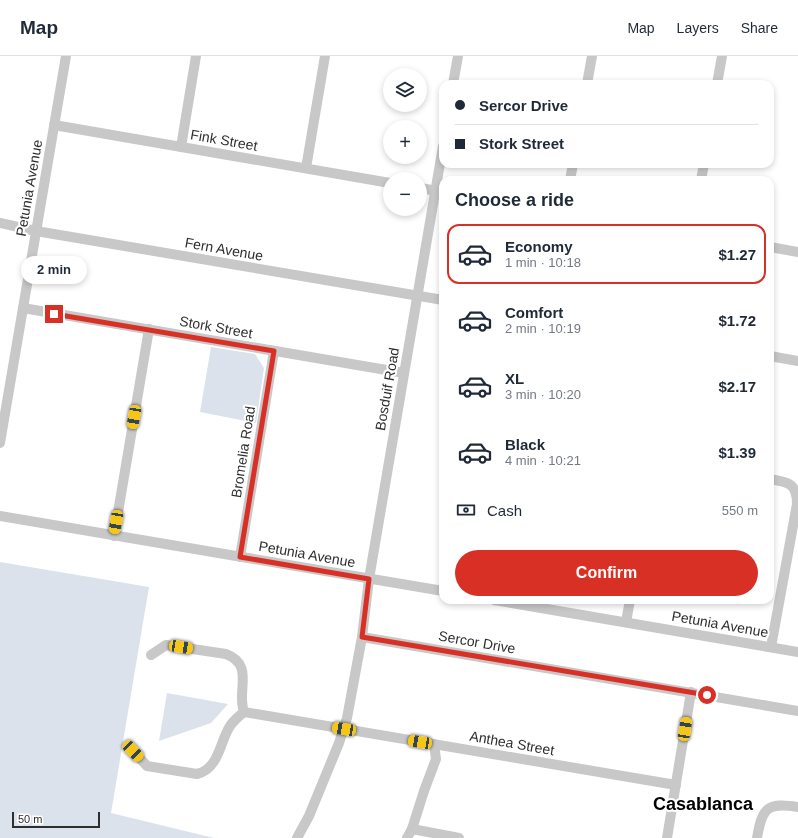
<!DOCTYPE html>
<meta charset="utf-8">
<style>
:root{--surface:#fff;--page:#f6f6f7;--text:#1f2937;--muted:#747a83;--line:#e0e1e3;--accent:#d93025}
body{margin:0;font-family:Helvetica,sans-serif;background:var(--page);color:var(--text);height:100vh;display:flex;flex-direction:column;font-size:15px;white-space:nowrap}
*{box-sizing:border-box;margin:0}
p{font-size:13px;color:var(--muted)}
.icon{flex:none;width:22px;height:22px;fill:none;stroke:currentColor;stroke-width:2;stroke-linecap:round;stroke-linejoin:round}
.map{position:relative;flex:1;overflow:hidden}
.side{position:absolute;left:439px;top:120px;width:335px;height:428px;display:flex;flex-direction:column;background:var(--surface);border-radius:12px;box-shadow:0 2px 6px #0003}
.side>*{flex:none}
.top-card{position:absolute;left:439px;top:24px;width:335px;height:88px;border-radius:12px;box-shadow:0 2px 6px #0003;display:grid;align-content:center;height:88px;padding:0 16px;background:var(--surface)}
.fabs{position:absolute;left:383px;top:12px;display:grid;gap:8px}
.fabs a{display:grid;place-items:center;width:44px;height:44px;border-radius:50%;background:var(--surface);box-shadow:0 2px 6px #0003;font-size:20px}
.scale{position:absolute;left:12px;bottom:10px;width:88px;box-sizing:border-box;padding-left:4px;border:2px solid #2e2e2e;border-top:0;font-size:11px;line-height:14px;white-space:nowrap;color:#2e2e2e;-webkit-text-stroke:3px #fff;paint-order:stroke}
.end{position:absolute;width:18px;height:18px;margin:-9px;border:5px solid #d93025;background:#fff;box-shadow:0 0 0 2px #fff}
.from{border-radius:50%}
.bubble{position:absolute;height:28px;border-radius:14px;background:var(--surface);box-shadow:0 2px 6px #0003;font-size:13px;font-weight:700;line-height:28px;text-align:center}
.car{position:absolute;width:12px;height:24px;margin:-12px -6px;border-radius:5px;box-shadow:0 0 3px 1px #0007;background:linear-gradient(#f5c518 24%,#345 0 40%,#f5c518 0 76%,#345 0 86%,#f5c518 0)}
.top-card b{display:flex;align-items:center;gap:14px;height:38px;font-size:15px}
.top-card b+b{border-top:1px solid var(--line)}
.top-card i{width:10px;height:10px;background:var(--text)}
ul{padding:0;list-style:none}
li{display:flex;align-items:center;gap:12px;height:60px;margin:0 8px 6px;padding:0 8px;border:2px solid transparent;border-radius:12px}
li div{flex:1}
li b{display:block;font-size:15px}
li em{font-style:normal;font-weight:700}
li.on{border-color:var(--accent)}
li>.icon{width:36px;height:36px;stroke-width:1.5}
h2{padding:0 16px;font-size:18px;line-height:48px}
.pay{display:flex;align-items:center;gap:10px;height:44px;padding:0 16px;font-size:15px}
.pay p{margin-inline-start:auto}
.action{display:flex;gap:8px;margin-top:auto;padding:8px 16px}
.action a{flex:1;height:46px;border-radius:24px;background:var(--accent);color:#fff;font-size:16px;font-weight:700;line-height:46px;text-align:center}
header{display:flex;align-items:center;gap:24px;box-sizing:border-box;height:56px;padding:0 20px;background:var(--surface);border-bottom:1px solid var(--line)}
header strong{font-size:19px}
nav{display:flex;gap:22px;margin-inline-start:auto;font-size:14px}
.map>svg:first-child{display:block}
</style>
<header>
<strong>Map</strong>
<nav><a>Map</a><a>Layers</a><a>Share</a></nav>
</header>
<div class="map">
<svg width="798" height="782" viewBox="0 0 798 782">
<rect width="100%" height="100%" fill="#fff"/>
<!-- green -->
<g fill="#dce2eb">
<path d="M 211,291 L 255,298 L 264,312 L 256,367 L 200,356 Z"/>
<path d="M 0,506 L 149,531 L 111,757 L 214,782 L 0,782 Z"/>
<path d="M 167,637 L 228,648 L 211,667 L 159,685 Z"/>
</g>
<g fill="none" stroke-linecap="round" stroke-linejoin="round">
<!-- street -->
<g stroke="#c8c8c8" stroke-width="10">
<path d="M 453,28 L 458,0"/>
<path d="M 587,28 L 592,0"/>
<path d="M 717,28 L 722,0"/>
<path d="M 54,69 L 390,127"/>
<path d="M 181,91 L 196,0"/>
<path d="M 306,112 L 325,0"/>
<path d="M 570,124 L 573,108"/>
<path d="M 701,124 L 704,108"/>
<path d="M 420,132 L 443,136"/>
<path d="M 0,167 L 36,175 L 443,244"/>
<path d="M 770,191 L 798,196"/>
<path d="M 23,252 L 404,317"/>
<path d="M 770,300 L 798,305"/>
<path d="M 0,387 L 66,0"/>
<path d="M 770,423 C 788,426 797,427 797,448 L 771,591"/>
<path d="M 0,460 L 443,535"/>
<path d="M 114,480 L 149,273"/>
<path d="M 240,501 L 274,295"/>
<path d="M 494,544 L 798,596"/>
<path d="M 626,566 L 630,544"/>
<path d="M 362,581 L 798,655"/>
<path d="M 151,599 L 166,589 L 226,598 C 255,609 236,635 244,656"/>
<path d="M 133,695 L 147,710 L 197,718 C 219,713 220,685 230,670 C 234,664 239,660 244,656 L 676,729"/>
<path d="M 412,773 L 459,782"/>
<path d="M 297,782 L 309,760 L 339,687 L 347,662 L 362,581 L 369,523 L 443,90"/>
<path d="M 407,782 L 412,773 L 424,735 L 436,703 L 434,688"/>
<path d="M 667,782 L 691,636"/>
<path d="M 757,782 C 762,752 767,746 798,751"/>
</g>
</g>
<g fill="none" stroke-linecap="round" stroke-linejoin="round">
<!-- route -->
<path stroke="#d93025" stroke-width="5" d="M 54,258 L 274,295 L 240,501 L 369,523 L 362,581 L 707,639"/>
</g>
<g text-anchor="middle" stroke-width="4" stroke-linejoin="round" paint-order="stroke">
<!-- street labels -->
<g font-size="14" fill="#2e2e2e" stroke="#fff">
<text transform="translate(224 84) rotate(10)" y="5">Fink Street</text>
<text transform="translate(29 132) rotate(-80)" y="5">Petunia Avenue</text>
<text transform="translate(224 193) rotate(10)" y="5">Fern Avenue</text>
<text transform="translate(216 271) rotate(10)" y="5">Stork Street</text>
<text transform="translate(387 333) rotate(-80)" y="5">Bosduif Road</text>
<text transform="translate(243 396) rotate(-81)" y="5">Bromelia Road</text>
<text transform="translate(307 498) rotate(10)" y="5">Petunia Avenue</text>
<text transform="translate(720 568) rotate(10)" y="5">Petunia Avenue</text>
<text transform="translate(477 586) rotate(10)" y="5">Sercor Drive</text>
<text transform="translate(512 687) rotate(10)" y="5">Anthea Street</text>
</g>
<!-- district labels -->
<g font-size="18" font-weight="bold" fill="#000" stroke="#fff">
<text x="703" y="754">Casablanca</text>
</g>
</g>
</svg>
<div class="fabs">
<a><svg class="icon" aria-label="layers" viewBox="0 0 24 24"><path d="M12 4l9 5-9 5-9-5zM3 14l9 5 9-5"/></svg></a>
<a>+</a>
<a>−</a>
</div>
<div class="scale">50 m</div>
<i class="end from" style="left:707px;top:639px"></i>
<i class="end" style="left:54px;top:258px"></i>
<div class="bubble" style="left:21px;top:200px;width:66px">2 min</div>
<i class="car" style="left:134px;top:361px;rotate:190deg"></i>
<i class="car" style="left:116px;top:466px;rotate:190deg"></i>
<i class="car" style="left:181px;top:591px;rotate:99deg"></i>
<i class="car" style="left:344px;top:673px;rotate:280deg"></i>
<i class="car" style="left:685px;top:673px;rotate:9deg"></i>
<i class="car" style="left:420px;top:686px;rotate:280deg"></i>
<i class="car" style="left:133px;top:695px;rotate:136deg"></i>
<div class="top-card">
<b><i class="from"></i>Sercor Drive</b>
<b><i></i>Stork Street</b>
</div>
<section class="side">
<h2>Choose a ride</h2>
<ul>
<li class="on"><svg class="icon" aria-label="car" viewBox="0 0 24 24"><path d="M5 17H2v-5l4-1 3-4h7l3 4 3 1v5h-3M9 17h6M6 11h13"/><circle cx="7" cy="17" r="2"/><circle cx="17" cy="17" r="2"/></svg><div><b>Economy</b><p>1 min · 10:18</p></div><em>$1.27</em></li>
<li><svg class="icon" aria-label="car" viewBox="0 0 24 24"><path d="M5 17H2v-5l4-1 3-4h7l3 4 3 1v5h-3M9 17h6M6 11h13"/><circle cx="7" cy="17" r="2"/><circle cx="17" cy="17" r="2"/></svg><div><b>Comfort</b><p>2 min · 10:19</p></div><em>$1.72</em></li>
<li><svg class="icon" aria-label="car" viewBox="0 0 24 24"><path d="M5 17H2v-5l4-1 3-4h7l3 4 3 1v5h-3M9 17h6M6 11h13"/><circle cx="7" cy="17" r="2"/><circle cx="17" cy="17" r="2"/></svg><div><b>XL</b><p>3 min · 10:20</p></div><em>$2.17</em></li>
<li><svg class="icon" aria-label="car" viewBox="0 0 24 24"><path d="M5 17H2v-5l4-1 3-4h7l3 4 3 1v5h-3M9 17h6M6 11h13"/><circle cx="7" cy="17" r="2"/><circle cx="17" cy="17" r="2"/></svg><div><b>Black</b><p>4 min · 10:21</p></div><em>$1.39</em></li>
</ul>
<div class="pay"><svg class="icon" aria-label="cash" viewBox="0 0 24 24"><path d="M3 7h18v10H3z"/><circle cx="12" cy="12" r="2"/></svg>Cash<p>550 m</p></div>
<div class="action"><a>Confirm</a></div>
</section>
</div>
